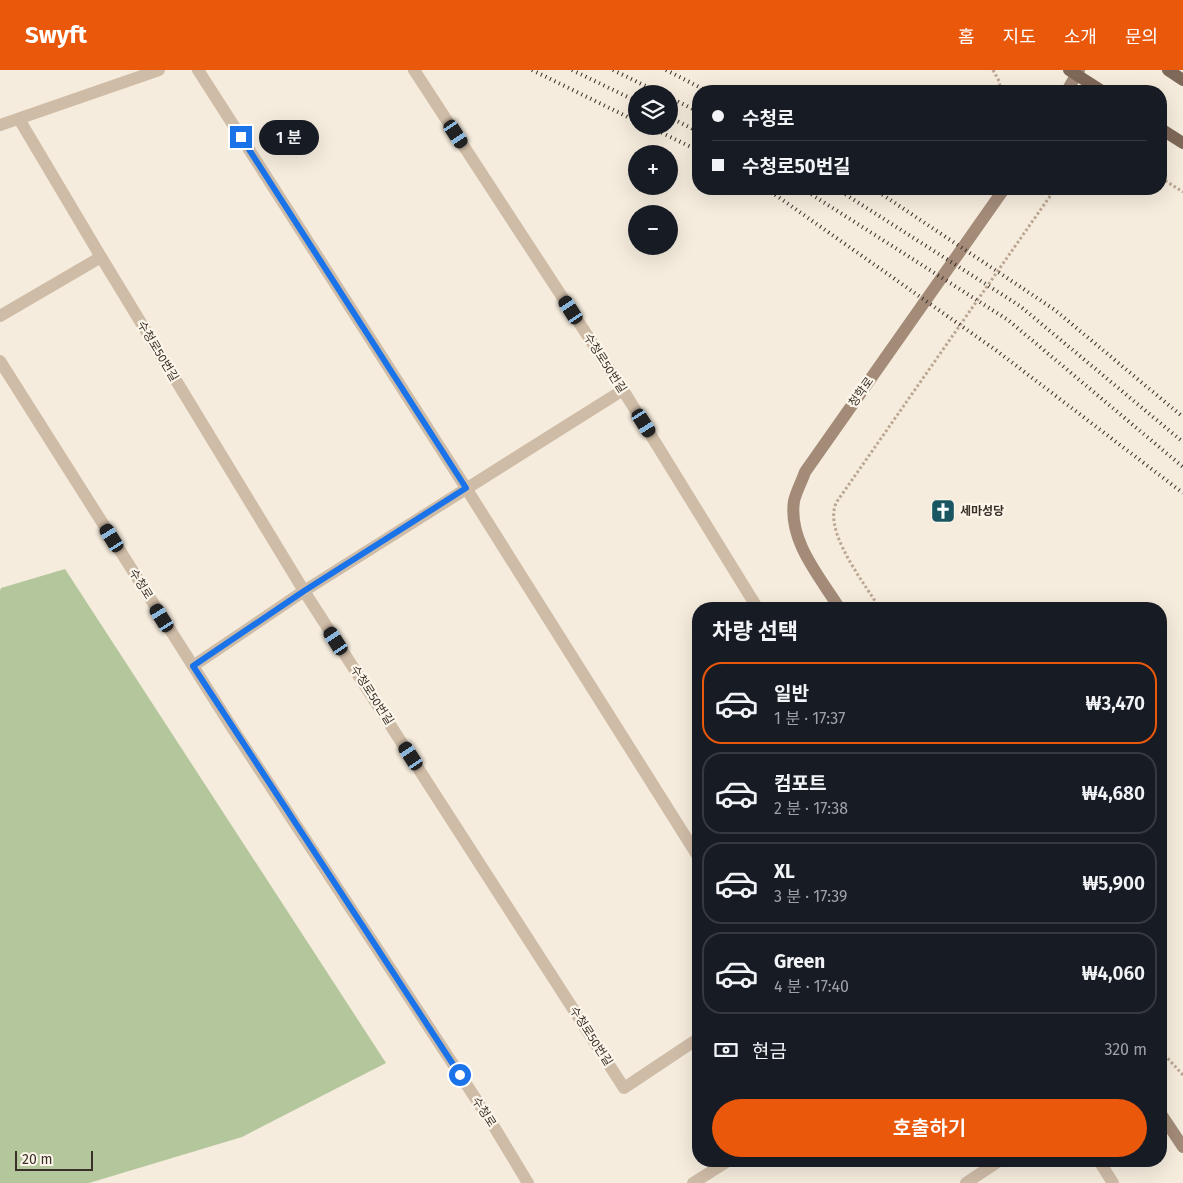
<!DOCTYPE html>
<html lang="ko">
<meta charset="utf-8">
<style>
:root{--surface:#171b24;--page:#242831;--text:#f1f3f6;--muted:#9ea1a6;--line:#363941;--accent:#ea580c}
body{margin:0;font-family:"Fira Sans","Noto Sans KR",sans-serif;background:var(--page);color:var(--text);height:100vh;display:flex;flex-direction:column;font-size:19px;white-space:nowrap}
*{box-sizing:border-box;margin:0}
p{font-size:16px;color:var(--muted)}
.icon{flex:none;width:28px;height:28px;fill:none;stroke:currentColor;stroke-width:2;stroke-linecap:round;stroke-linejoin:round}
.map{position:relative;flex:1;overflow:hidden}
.details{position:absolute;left:692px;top:532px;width:475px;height:565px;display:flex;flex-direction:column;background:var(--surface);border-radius:20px;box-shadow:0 5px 20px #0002}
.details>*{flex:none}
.hud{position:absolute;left:692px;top:15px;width:475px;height:110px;border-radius:20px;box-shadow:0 5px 20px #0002;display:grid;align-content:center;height:110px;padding:0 20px;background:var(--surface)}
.tools{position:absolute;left:628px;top:15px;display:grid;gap:10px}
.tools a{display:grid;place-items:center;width:50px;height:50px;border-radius:50%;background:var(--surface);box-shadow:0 5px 20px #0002;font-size:25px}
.scale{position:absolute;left:15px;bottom:12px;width:78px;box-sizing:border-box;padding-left:5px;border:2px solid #3a3028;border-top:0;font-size:14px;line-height:18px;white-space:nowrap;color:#3a3028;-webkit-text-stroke:4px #fcf5ea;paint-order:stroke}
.end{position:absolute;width:22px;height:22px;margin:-11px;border:6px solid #1a73e8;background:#fff;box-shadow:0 0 0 2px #fff}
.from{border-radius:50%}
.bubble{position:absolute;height:35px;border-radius:18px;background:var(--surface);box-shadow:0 5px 20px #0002;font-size:16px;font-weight:600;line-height:35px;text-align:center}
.car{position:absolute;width:15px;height:30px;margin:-15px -8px;border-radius:6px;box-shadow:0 0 4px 1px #0007;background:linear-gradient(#222 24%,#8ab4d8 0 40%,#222 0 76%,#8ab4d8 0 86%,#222 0)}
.hud b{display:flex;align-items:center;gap:18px;height:48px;font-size:19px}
.hud b+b{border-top:1px solid var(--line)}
.hud i{width:12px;height:12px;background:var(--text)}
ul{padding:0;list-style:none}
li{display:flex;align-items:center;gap:15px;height:82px;margin:0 10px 8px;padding:0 10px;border:2px solid var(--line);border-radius:20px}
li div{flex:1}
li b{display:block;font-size:19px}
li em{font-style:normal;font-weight:600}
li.selected{border-color:var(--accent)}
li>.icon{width:45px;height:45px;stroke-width:1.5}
h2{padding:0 20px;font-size:22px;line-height:60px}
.pay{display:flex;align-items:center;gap:12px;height:55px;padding:0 20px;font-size:19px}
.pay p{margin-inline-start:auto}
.button{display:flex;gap:10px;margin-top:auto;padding:10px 20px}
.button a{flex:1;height:58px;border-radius:30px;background:var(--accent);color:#fff;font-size:20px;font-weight:600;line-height:58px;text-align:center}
header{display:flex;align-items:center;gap:30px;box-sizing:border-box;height:70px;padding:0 25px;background:var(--accent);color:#fff}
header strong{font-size:24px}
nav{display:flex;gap:28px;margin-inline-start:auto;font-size:18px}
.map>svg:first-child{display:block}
</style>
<header>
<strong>Swyft</strong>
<nav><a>홈</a><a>지도</a><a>소개</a><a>문의</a></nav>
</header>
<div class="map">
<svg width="1183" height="1113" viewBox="0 0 1183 1113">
<rect width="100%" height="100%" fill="#f5ecdd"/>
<!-- green -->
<path fill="#b4c69b" d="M 65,499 L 386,993 L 242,1067 L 89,1113 L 0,1113 L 0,521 L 1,518 Z"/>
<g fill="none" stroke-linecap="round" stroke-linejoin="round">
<!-- path -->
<g stroke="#bba691" stroke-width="3" stroke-dasharray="2.5 2.5" stroke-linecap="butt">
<path d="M 993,0 L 999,11 L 1001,21"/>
<path d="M 1161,108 L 1183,122"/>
<path d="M 880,539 C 865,514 830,470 834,441 C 834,437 836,433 838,430 L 1055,119"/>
<path d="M 1161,981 L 1183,1005"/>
</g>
<!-- minor -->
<g stroke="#cfbca7" stroke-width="12">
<path d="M 198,0 L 466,418 L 699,788"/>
<path d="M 414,0 L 623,320 L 758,539"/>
<path d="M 19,49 L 101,187 L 304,521 L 624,1018 L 699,968"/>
<path d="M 0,55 L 159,0"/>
<path d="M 0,246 L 101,187"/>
<path d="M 0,291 L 231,656 L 493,1055 L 528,1113"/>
<path d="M 193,596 L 304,521 L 623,320"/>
<path d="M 1099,1091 L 1113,1113"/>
<path d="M 693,1113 L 728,1091"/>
<path d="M 966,1113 L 999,1091"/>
</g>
<!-- secondary -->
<g stroke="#a38b78" stroke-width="12">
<path d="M 1067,21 L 1079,0"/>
<path d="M 840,539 C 820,507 788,471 794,431 C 796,422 802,411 805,402 L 1004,119"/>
<path d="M 1161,1044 L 1183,1077"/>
</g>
<!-- primary -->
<g stroke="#7e6858" stroke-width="12">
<path d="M 1069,0 L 1102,21"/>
<path d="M 1168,0 L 1183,10"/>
<path d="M 1161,59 L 1183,73"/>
</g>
<!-- rail -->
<g stroke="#3a3028" stroke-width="4" stroke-dasharray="1 4" stroke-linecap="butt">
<path d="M 532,0 L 636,51"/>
<path d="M 572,0 L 636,31"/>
<path d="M 613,0 L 662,24"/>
<path d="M 666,0 L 707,21"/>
<path d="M 669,27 L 699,42"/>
<path d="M 669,47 L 699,62"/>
<path d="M 648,56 L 699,81"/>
<path d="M 767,119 L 997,281 L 1183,423"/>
<path d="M 803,119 L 1008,250 L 1183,397"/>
<path d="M 837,119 L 1020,236 L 1183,372"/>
<path d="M 874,119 L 1055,240 L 1183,347"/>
</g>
</g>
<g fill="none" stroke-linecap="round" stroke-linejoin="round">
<!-- route -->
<path stroke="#1a73e8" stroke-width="6" d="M 241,67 L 466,418 L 304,521 L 193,596 L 460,1005"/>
</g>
<!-- icons -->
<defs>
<symbol id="church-square" viewBox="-11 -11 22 22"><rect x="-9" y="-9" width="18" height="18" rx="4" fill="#195661" stroke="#fcf5ea"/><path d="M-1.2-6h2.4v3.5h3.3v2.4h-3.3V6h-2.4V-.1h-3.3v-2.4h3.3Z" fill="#fff"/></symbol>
</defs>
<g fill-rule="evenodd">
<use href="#church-square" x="929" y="427" width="28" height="28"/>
</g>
<g text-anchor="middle" stroke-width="4.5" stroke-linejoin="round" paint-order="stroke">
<!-- street labels -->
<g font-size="12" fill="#3a3028" stroke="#fcf5ea">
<text transform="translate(158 281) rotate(59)" y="4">수청로50번길</text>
<text transform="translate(605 293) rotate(57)" y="4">수청로50번길</text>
<text transform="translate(861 322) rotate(-55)" y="4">청학로</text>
<text transform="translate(141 514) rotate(58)" y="4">수청로</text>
<text transform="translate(372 625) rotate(57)" y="4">수청로50번길</text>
<text transform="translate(591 966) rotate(57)" y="4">수청로50번길</text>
<text transform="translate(484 1042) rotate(57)" y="4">수청로</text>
</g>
<!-- poi labels -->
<g font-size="12" font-weight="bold" fill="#3a3028" stroke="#fcf5ea" text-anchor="start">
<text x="960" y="445">세마성당</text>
</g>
</g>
</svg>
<div class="tools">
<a><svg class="icon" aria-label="layers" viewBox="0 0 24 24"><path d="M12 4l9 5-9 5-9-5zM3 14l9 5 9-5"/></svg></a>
<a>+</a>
<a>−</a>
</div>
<div class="scale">20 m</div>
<i class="end from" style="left:460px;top:1005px"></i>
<i class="end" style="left:241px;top:67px"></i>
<div class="bubble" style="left:259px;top:50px;width:60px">1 분</div>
<i class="car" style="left:456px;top:64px;rotate:147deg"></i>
<i class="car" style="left:571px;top:240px;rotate:327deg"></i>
<i class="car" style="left:644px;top:353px;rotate:148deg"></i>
<i class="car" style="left:112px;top:468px;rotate:328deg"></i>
<i class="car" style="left:162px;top:548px;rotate:328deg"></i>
<i class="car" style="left:336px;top:571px;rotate:327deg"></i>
<i class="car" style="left:411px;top:686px;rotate:327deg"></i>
<div class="hud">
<b><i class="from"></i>수청로</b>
<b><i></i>수청로50번길</b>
</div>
<section class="details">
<h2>차량 선택</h2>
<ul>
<li class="selected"><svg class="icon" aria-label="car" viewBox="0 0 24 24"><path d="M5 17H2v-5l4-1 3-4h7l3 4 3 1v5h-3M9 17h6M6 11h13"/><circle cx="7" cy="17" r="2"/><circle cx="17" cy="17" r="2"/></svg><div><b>일반</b><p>1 분 · 17:37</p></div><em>₩3,470</em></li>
<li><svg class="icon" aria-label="car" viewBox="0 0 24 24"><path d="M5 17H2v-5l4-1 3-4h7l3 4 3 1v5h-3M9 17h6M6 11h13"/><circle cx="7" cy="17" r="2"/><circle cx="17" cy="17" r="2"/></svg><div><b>컴포트</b><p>2 분 · 17:38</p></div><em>₩4,680</em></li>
<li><svg class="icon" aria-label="car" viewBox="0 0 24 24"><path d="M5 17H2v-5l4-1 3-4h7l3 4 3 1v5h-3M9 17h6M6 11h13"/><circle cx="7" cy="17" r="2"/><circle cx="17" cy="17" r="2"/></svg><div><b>XL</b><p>3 분 · 17:39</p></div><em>₩5,900</em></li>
<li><svg class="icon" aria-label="car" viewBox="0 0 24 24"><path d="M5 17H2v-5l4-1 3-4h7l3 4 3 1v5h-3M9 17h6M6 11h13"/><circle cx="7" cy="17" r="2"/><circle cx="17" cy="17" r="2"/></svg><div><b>Green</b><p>4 분 · 17:40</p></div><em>₩4,060</em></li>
</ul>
<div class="pay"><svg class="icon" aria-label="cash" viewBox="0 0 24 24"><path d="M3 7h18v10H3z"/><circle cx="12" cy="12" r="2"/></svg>현금<p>320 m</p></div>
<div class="button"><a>호출하기</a></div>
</section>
</div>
